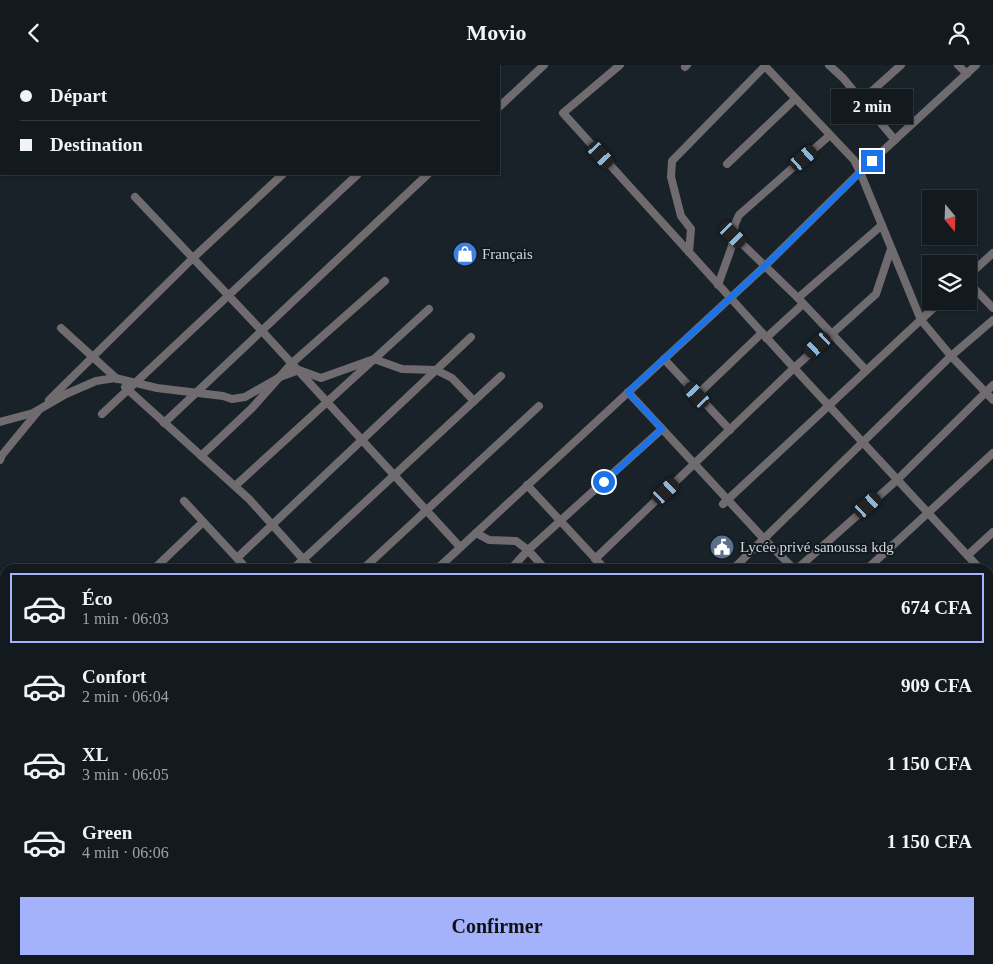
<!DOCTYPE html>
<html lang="fr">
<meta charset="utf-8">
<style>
:root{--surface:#131a1f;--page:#20272c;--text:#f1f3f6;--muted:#9da1a4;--line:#32383d;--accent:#a4b2fc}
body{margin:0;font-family:Georgia,serif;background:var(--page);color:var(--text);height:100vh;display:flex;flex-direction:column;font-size:19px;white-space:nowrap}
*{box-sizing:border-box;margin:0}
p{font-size:16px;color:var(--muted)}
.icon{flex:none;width:28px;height:28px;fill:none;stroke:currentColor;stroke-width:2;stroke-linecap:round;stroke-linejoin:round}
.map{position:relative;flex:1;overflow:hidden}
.details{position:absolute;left:0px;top:499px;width:994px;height:401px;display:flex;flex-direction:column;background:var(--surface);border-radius:15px 15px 0 0;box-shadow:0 1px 4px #0004,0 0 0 1px var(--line)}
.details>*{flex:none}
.top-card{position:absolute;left:0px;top:0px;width:500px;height:110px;box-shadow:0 1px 4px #0004,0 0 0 1px var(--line);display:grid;align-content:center;height:110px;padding:0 20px;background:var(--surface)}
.needle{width:32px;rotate:161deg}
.buttons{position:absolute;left:922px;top:125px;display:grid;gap:10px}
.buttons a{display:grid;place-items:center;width:55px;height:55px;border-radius:0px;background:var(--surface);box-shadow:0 1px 4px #0004,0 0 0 1px var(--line);font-size:25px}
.end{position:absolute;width:22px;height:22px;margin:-11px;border:6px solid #1a73e8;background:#fff;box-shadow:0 0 0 2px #fff}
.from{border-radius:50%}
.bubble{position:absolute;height:35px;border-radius:0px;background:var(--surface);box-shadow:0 1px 4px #0004,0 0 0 1px var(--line);font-size:16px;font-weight:700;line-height:35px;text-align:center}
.car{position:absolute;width:15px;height:30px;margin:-15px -8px;border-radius:6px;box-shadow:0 0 4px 1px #0007;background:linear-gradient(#222 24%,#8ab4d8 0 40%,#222 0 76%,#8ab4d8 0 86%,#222 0)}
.top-card b{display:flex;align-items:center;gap:18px;height:48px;font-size:19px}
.top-card b+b{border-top:1px solid var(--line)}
.top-card i{width:12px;height:12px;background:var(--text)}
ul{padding:9px 0 0;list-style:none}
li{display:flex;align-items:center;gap:15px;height:70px;margin:0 10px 8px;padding:0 10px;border:2px solid transparent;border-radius:0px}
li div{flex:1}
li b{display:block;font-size:19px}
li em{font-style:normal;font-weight:700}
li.current{border-color:var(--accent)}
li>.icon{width:45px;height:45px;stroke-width:1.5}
.cta{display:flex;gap:10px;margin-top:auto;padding:10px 20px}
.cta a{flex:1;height:58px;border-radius:0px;background:var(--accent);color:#111;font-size:20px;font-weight:700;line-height:58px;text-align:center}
header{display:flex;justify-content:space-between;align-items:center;height:65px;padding:0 20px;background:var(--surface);font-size:22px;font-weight:700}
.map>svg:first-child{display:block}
</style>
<header><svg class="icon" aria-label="back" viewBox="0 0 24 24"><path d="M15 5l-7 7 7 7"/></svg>Movio<svg class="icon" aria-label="person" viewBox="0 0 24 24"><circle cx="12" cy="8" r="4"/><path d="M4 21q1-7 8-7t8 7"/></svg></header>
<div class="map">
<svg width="993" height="899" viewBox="0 0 993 899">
<rect width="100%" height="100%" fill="#192229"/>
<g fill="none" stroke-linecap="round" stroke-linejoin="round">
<!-- minor -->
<g stroke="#6f6b6f" stroke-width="8">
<path d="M 620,0 L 563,48 L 794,303 L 980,504"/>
<path d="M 764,0 L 854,95 L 860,107 L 921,255 L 951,291 L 993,335"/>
<path d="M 829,0 L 843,13 L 895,75"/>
<path d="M 958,0 L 967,9"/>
<path d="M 399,1 L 401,0"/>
<path d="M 685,2 L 687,0"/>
<path d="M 862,35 L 901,0"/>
<path d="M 499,42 L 544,0"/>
<path d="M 727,99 L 795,34"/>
<path d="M 135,132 L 262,266 L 460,482"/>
<path d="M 733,170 L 798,233 L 866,305"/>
<path d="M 689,187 L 691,164 L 681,151 L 671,112 L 672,96 L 765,1"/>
<path d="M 969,210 L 993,188"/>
<path d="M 969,218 L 993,243"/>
<path d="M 718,220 L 732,181 L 735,159 L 739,150 L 830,70"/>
<path d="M 798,233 L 882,160"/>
<path d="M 61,263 L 117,314"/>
<path d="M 766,273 L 803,239"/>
<path d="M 664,294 L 730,365"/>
<path d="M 125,322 L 249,434 L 312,504"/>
<path d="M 628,327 L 764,474 L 794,504"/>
<path d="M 697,330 L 762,268"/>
<path d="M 49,335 L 193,193 L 283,109"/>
<path d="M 102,349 L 358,109"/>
<path d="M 0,357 L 33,348 L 66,329 L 96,316 L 115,313 L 157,323 L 223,331 L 232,334 L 245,332 L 280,312 L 299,305 L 321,313 L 374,294 L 402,304 L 436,305 L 452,313 L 474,336"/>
<path d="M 164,358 L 428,109"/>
<path d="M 201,391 L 252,343 L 292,298 L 385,216"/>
<path d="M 0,395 L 2,390 L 39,345"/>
<path d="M 527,420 L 605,504"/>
<path d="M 235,421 L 429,244"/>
<path d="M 184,436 L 247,504"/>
<path d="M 723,439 L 941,236"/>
<path d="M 476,468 L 489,475 L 516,476 L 528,485 L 545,504"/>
<path d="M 968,490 L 993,467"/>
<path d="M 237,493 L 471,272"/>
<path d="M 595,494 L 794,303 L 876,229 L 891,184"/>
<path d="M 154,504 L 203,457"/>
<path d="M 293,504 L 501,311"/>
<path d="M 363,504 L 539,341"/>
<path d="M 437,504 L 765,201 L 860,107 L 976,0"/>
<path d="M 511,504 L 528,485 L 662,364"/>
<path d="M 733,504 L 951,291 L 993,255"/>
<path d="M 797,504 L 897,415 L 993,320"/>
<path d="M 867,504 L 993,388"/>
<path d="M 989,513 L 993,518"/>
<path d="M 0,530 L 5,533"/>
<path d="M 989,531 L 993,530"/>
<path d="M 0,594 L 5,597"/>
<path d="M 989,630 L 993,640"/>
<path d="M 0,647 L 5,650"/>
<path d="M 989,713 L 993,711"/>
<path d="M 0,717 L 5,712"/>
<path d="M 989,767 L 993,766"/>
<path d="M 989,817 L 993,815"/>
<path d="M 0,878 L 5,876"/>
<path d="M 117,895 L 119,899"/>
<path d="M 166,895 L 168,899"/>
<path d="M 217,895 L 219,899"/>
<path d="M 324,895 L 326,899"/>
<path d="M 399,895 L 401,899"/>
<path d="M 454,895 L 456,899"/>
<path d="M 507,895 L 509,899"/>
<path d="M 663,895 L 664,899"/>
<path d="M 273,898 L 281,895"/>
<path d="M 68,899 L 76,895"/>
<path d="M 233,899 L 245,895"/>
<path d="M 421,899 L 437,895"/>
<path d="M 518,899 L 523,895"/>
<path d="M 563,899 L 565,895"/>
<path d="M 671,899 L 677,895"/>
<path d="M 752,899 L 762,895"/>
</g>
<!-- rail -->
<g stroke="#6d747a" stroke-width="1" stroke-dasharray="8 4" stroke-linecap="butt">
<path d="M 989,789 L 993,787"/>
<path d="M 716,899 L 726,895"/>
</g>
</g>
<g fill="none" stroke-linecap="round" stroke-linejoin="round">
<!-- route -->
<path stroke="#1a73e8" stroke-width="6" d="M 604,417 L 662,364 L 628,327 L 765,201 L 872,96"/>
</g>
<!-- icons -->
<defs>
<symbol id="shop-disc" viewBox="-11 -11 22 22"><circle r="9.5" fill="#3f7fe0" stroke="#10191f"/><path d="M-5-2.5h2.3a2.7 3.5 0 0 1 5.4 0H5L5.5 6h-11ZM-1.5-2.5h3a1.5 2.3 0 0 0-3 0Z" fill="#fff"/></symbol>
<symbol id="civic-disc" viewBox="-11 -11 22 22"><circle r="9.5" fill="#5c6f8a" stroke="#10191f"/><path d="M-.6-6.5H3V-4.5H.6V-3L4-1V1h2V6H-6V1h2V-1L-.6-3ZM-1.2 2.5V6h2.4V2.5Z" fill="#fff"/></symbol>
</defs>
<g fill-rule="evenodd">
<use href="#shop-disc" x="451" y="175" width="28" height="28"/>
<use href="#civic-disc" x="708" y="468" width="28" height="28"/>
</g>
<g text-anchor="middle" stroke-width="4" stroke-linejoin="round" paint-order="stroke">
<!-- poi labels -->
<g font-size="15" fill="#d0d6da" stroke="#10191f" text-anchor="start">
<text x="482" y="194">Français</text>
<text x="740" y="487">Lycée privé sanoussa kdg</text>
</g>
</g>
</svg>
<div class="buttons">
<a><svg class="needle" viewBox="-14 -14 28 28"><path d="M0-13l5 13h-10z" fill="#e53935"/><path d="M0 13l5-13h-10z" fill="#9da1a4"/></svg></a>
<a><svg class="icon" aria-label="layers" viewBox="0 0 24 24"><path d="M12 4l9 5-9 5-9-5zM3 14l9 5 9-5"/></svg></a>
</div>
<i class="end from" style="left:604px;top:417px"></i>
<i class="end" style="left:872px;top:96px"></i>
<div class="bubble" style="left:831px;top:24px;width:82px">2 min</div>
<i class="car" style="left:601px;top:90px;rotate:138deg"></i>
<i class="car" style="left:804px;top:93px;rotate:49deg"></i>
<i class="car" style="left:733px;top:170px;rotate:135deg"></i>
<i class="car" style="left:818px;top:280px;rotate:228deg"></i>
<i class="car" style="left:697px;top:330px;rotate:317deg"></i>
<i class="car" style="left:666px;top:426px;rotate:47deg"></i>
<i class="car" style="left:868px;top:440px;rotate:48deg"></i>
<div class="top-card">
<b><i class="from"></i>Départ</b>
<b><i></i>Destination</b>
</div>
<section class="details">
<ul>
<li class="current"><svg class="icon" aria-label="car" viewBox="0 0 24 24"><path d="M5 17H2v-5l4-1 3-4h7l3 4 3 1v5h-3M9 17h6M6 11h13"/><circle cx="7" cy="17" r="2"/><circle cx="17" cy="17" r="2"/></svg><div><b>Éco</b><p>1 min · 06:03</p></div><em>674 CFA</em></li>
<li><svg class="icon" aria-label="car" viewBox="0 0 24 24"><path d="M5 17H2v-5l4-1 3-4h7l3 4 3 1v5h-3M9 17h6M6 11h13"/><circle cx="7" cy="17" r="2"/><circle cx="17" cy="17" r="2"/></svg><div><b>Confort</b><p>2 min · 06:04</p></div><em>909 CFA</em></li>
<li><svg class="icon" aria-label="car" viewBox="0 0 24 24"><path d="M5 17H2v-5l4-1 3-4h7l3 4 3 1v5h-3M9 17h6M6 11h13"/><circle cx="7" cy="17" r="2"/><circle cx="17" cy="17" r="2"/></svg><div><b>XL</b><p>3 min · 06:05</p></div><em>1 150 CFA</em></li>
<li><svg class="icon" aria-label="car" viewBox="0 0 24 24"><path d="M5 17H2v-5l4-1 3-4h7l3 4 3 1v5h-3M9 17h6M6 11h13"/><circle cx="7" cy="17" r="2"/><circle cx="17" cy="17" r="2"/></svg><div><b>Green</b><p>4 min · 06:06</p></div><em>1 150 CFA</em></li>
</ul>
<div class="cta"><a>Confirmer</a></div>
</section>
</div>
